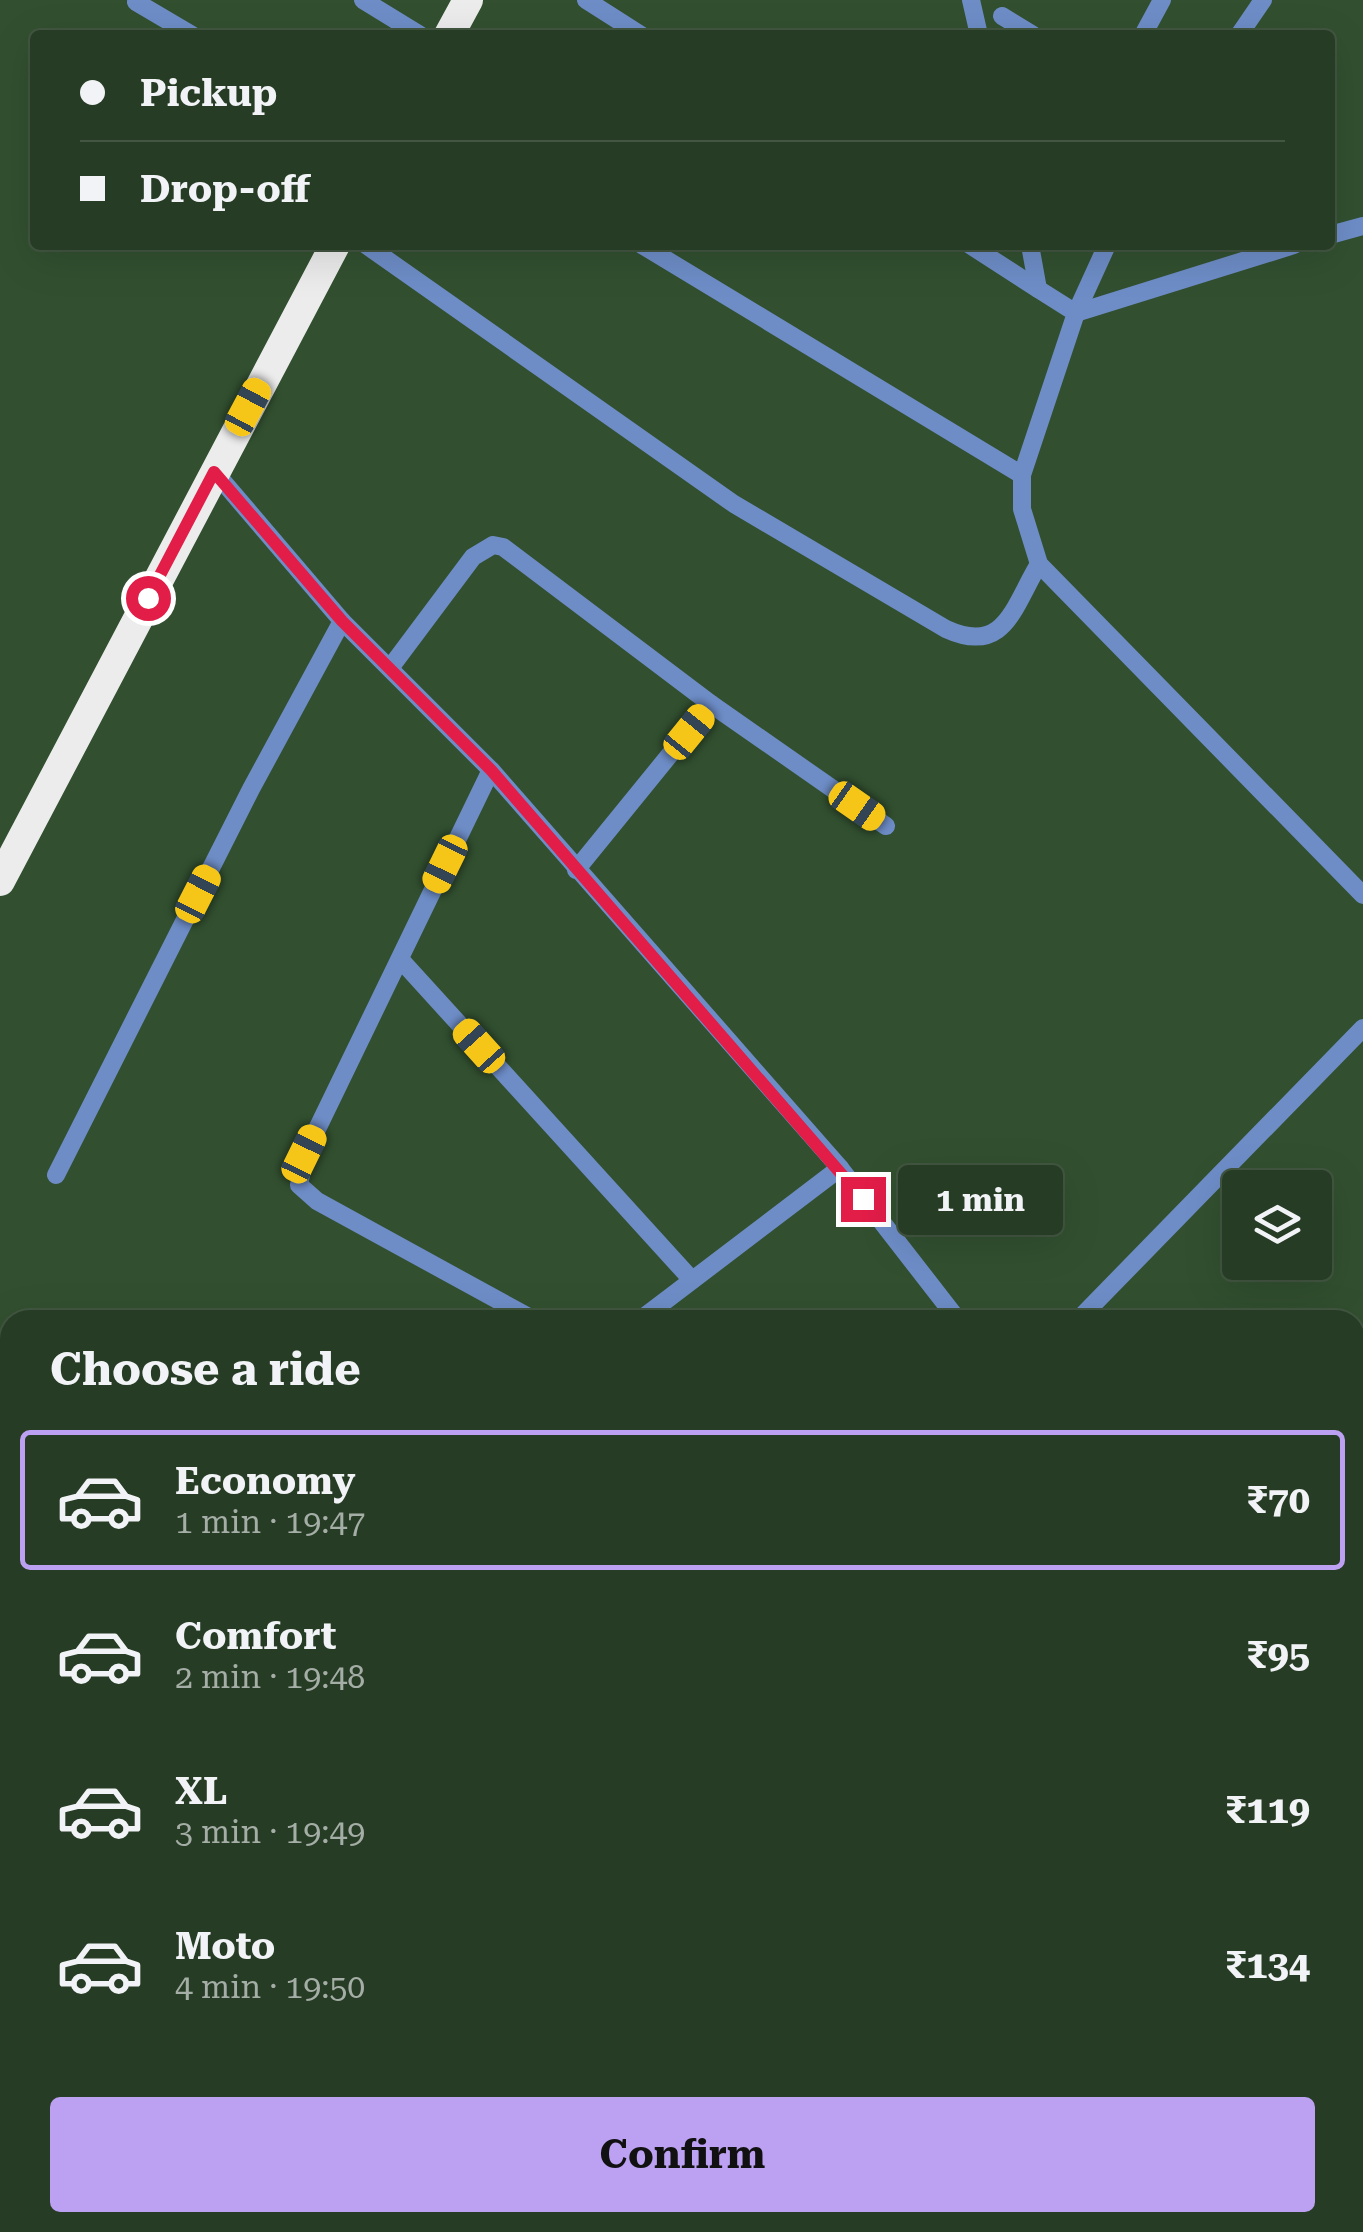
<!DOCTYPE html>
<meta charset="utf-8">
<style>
:root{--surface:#263c24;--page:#2e432c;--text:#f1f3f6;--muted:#a4ada6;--line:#425641;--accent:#bca0f2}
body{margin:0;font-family:"Roboto Serif",serif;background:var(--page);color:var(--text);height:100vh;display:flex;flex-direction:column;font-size:38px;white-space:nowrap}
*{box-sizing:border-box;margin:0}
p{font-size:32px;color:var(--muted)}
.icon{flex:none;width:55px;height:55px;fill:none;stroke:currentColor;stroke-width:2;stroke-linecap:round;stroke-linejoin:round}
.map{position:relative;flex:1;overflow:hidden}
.side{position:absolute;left:0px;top:1310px;width:1365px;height:922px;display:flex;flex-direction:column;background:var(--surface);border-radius:30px 30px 0 0;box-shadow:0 10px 40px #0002,0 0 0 2px var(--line)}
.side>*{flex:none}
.hud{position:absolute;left:30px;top:30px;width:1305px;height:220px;border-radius:10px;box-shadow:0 10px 40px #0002,0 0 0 2px var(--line);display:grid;align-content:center;height:220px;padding:0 50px;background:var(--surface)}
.buttons{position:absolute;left:1222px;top:1170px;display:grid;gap:20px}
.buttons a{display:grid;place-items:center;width:110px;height:110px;border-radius:10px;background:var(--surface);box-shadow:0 10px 40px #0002,0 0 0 2px var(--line);font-size:50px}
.end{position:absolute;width:45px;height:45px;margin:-22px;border:12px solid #e11d48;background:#fff;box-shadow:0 0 0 5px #fff}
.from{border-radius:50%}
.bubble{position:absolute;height:70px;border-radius:10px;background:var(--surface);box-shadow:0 10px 40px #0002,0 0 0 2px var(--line);font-size:32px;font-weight:700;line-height:70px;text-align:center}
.car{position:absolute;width:30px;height:60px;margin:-30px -15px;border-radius:12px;box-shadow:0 0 8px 2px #0007;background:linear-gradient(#f5c518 24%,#345 0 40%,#f5c518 0 76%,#345 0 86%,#f5c518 0)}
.hud b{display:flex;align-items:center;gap:35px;height:95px;font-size:38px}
.hud b+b{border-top:2px solid var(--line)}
.hud i{width:25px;height:25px;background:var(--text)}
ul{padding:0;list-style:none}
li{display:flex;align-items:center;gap:30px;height:140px;margin:0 20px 15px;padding:0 30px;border:5px solid transparent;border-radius:10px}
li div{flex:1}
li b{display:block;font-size:38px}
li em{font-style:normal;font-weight:700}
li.current{border-color:var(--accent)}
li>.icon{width:90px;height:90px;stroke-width:1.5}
h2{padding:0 50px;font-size:45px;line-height:120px}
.primary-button{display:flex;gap:20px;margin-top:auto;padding:20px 50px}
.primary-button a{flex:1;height:115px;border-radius:10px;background:var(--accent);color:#111;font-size:40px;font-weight:700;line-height:115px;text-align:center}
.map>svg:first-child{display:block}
</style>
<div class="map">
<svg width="1363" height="2232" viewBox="0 0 1363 2232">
<rect width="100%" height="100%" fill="#325030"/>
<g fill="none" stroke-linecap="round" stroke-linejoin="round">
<!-- minor -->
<g stroke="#6e8dc7" stroke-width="18">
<path d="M 363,0 L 420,35"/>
<path d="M 586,0 L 641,35"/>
<path d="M 971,0 L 979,35"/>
<path d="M 136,2 L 192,35"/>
<path d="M 1002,16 L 1033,35"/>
<path d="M 1143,35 L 1162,0"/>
<path d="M 1239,35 L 1263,0"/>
<path d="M 1330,235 L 1363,226"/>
<path d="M 366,245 L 734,504 L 946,629 C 1005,656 1013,607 1039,564"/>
<path d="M 642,245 L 1022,475"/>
<path d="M 970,245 L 1038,289"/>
<path d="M 1030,245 L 1038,289 L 1076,313 L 1022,475 L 1022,509 L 1039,564 L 1363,895"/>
<path d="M 1076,313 L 1294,245"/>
<path d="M 1076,313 L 1107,245"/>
<path d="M 214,471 L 342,621 L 491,770 L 840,1168 L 958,1320"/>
<path d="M 390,668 L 473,557 L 493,545 L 503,547 L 711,704 L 886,826"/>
<path d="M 491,770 L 305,1154 L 299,1185 L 317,1201 L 534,1320"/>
<path d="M 576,870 L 711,704"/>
<path d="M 400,959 L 692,1280"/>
<path d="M 56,1175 L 251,789 L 342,621"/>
<path d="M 640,1320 L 840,1168"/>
<path d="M 1078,1320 L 1363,1028"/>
<path d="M 1355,1390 L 1363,1378"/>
<path d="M 0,1396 L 10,1401"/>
<path d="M 1355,1500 L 1363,1505"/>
<path d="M 0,1571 L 10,1576"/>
<path d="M 1355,1704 L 1363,1709"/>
<path d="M 0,1846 L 10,1838"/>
<path d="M 0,2037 L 10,2042"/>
<path d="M 0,2214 L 10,2218"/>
<path d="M 25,2222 L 53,2232"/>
<path d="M 1320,2222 L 1343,2232"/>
<path d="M 66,2232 L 75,2222"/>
<path d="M 340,2232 L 355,2222"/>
<path d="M 677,2232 L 685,2222"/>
<path d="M 930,2232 L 947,2224 L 991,2232"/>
<path d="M 1114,2232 L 1118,2222"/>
</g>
<!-- highway -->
<g stroke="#ececec" stroke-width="30">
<path d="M 449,35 L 468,0"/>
<path d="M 0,881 L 335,245"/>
</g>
</g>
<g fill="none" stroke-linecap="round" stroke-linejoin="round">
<!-- route -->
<path stroke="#e11d48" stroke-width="12" d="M 148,598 L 214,472 L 342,621 L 491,770 L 863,1199"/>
</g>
</svg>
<div class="buttons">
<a><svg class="icon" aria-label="layers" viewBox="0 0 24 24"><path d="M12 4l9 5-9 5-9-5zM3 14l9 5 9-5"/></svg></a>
</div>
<i class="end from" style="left:148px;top:598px"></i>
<i class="end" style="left:863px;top:1199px"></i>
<div class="bubble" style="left:898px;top:1165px;width:165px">1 min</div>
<i class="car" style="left:248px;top:407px;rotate:28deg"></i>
<i class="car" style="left:689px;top:732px;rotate:39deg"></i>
<i class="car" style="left:857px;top:806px;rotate:125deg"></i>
<i class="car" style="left:445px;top:864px;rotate:206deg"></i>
<i class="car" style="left:198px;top:894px;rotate:27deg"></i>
<i class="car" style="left:479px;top:1046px;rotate:318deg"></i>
<i class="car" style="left:304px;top:1154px;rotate:26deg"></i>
<div class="hud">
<b><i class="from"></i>Pickup</b>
<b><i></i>Drop-off</b>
</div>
<section class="side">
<h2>Choose a ride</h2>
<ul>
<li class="current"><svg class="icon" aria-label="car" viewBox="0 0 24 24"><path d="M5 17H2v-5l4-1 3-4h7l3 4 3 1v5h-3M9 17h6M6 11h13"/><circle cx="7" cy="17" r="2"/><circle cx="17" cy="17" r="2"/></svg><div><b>Economy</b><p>1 min · 19:47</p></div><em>₹70</em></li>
<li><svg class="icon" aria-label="car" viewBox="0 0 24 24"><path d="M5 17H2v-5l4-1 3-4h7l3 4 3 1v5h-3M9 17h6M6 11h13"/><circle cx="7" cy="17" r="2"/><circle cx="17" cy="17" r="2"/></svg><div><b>Comfort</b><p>2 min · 19:48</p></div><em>₹95</em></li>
<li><svg class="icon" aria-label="car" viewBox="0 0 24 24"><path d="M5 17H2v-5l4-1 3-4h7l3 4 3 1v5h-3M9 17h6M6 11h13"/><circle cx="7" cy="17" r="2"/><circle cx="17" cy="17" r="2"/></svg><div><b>XL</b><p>3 min · 19:49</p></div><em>₹119</em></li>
<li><svg class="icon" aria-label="car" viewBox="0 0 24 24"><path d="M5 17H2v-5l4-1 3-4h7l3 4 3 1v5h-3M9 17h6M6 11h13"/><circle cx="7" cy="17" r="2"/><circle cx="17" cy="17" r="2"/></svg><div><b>Moto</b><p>4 min · 19:50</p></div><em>₹134</em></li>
</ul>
<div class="primary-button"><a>Confirm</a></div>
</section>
</div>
